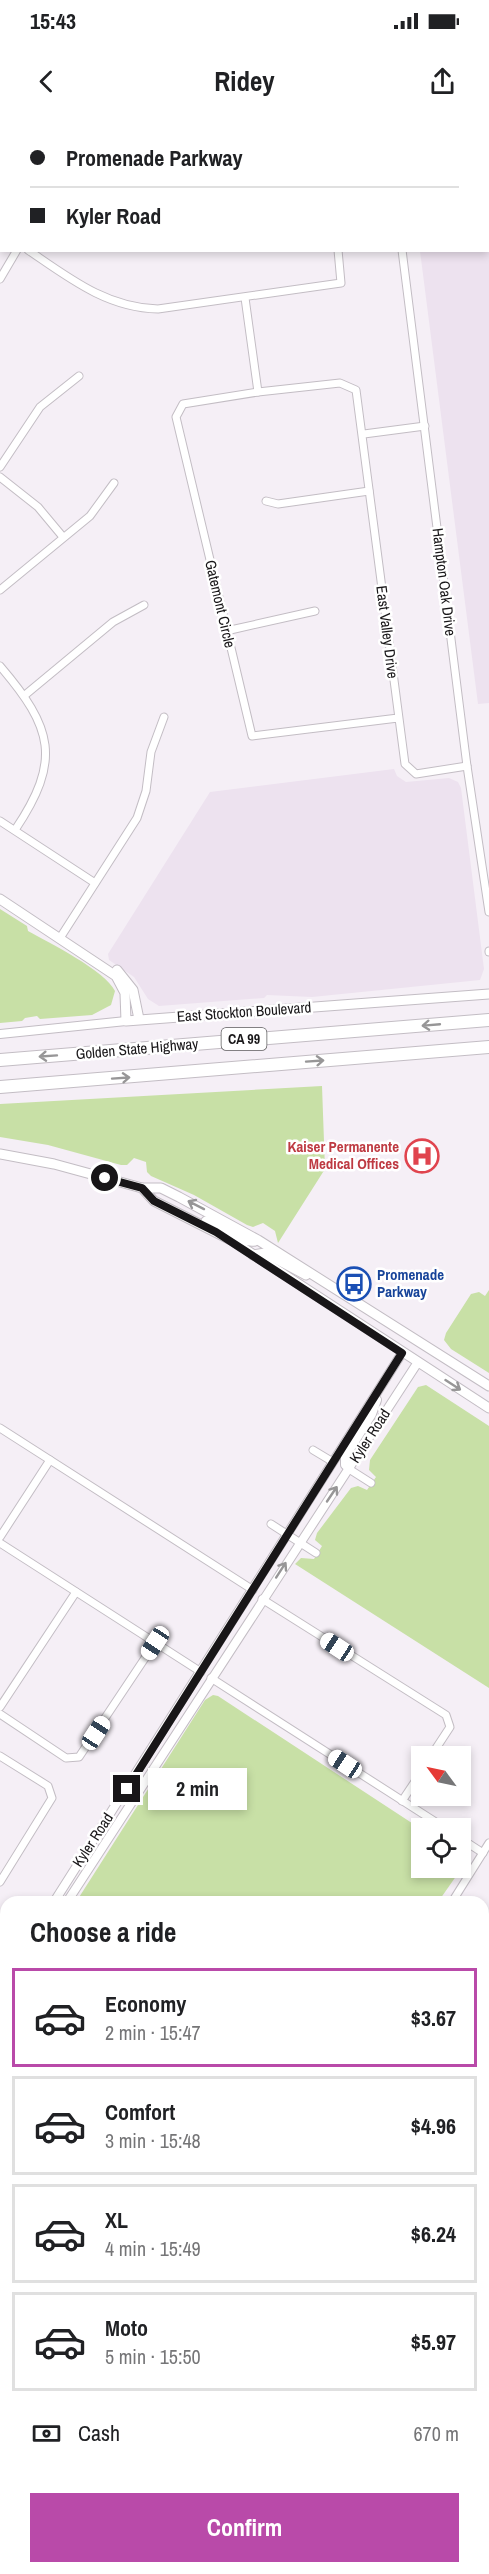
<!DOCTYPE html>
<meta charset="utf-8">
<style>
:root{--surface:#fff;--page:#f6f6f6;--text:#202124;--muted:#757577;--line:#e0e0e0;--accent:#b94aa9}
body{margin:0;font-family:"Archivo Narrow",sans-serif;background:var(--page);color:var(--text);height:100vh;display:flex;flex-direction:column;font-size:22px;white-space:nowrap}
*{box-sizing:border-box;margin:0}
p{font-size:20px;color:var(--muted)}
.icon{flex:none;width:33px;height:33px;fill:none;stroke:currentColor;stroke-width:2;stroke-linecap:round;stroke-linejoin:round}
.map{position:relative;flex:1;overflow:hidden}
.panel{position:absolute;left:0px;top:1776px;width:489px;height:678px;display:flex;flex-direction:column;background:var(--surface);border-radius:18px 18px 0 0;box-shadow:0 3px 9px #0003}
.panel>*{flex:none}
.guide{position:absolute;left:0px;top:0px;width:489px;height:132px;box-shadow:0 3px 9px #0003;display:grid;align-content:center;height:132px;padding:0 30px;background:var(--surface)}
.needle{width:39px;rotate:303deg}
.buttons{position:absolute;left:411px;top:1626px;display:grid;gap:12px}
.buttons a{display:grid;place-items:center;width:60px;height:60px;border-radius:0px;background:var(--surface);box-shadow:0 3px 9px #0003;font-size:30px}
.end{position:absolute;width:27px;height:27px;margin:-14px;border:8px solid #181618;background:#fff;box-shadow:0 0 0 3px #fff}
.from{border-radius:50%}
.bubble{position:absolute;height:42px;border-radius:0px;background:var(--surface);box-shadow:0 3px 9px #0003;font-size:20px;font-weight:800;line-height:42px;text-align:center}
.car{position:absolute;width:18px;height:36px;margin:-18px -9px;border-radius:8px;box-shadow:0 0 4px 2px #0007;background:linear-gradient(#fff 24%,#345 0 40%,#fff 0 76%,#345 0 86%,#fff 0)}
.guide b{display:flex;align-items:center;gap:21px;height:57px;font-size:22px}
.guide b+b{border-top:2px solid var(--line)}
.guide i{width:15px;height:15px;background:var(--text)}
ul{padding:0;list-style:none}
li{display:flex;align-items:center;gap:18px;height:99px;margin:0 12px 9px;padding:0 18px;border:3px solid var(--line);border-radius:0px}
li div{flex:1}
li b{display:block;font-size:22px}
li em{font-style:normal;font-weight:800}
li.current{border-color:var(--accent)}
li>.icon{width:54px;height:54px;stroke-width:1.5}
h2{padding:0 30px;font-size:27px;line-height:72px}
.pay{display:flex;align-items:center;gap:15px;height:66px;padding:0 30px;font-size:22px}
.pay p{margin-inline-start:auto}
.cta{display:flex;gap:12px;margin-top:auto;padding:12px 30px}
.cta a{flex:1;height:69px;border-radius:0px;background:var(--accent);color:#fff;font-size:24px;font-weight:800;line-height:69px;text-align:center}
.status{display:flex;justify-content:space-between;align-items:center;height:42px;padding:0 30px;background:var(--surface);direction:ltr}
.status svg{height:16px;fill:currentColor}
header{display:flex;justify-content:space-between;align-items:center;height:78px;padding:0 30px;background:var(--surface);font-size:27px;font-weight:800}
.map>svg:first-child{display:block}
</style>
<div class="status"><b>15:43</b><svg viewBox="0 0 49 12"><path d="M0 12V9h3v3zM5 12V6h3v6zM10 12V3h3v9zM15 12V0h3v12zM26 1h20v11H26zM47 4h2v5h-2z"/></svg></div>
<header><svg class="icon" aria-label="back" viewBox="0 0 24 24"><path d="M15 5l-7 7 7 7"/></svg>Ridey<svg class="icon" aria-label="share" viewBox="0 0 24 24"><path d="M12 15V3M7 8l5-5 5 5M5 13v7h14v-7"/></svg></header>
<div class="map">
<svg width="489" height="2454" viewBox="0 0 489 2454">
<rect width="100%" height="100%" fill="#f5eff6"/>
<!-- built -->
<g fill="#ede2ef">
<path d="M 403,0 L 489,0 L 489,583 L 478,584 L 420,131 L 488,130 L 488,2 Z"/>
<path d="M 394,649 L 397,656 L 406,662 L 449,658 L 458,662 L 461,668 L 484,849 L 480,860 L 312,877 L 267,875 L 264,878 L 159,886 L 148,879 L 134,857 L 109,840 L 108,834 L 210,672 Z"/>
</g>
<!-- green -->
<g fill="#c8e0a6">
<path d="M 0,789 L 27,806 L 28,811 C 48,822 106,851 115,871 L 111,885 L 92,895 L 40,899 L 37,896 L 25,898 L 22,901 L 0,903 Z"/>
<path d="M 322,966 L 325,1049 L 278,1123 L 275,1111 L 263,1103 L 253,1107 L 247,1105 L 194,1075 L 151,1056 L 147,1052 L 146,1042 L 134,1038 L 127,1045 L 121,1045 L 48,1025 L 0,1017 L 0,984 Z"/>
<path d="M 489,1170 L 489,1253 L 451,1229 L 444,1220 L 446,1213 L 471,1174 L 479,1172 L 485,1176 Z"/>
<path d="M 426,1265 L 489,1306 L 489,1568 L 295,1444 L 301,1438 L 314,1439 L 322,1426 L 315,1420 L 317,1413 L 351,1368 L 358,1366 L 367,1370 L 376,1357 L 369,1350 L 370,1340 L 418,1267 Z"/>
<path d="M 213,1575 L 218,1576 L 421,1709 L 422,1748 L 460,1748 L 461,1731 L 463,1732 L 466,1742 L 438,1782 L 76,1782 L 205,1580 Z"/>
</g>
<!-- water -->
<path fill="#389fc9" d="M 489,2075 L 489,2207 L 483,2214 L 483,2077 Z"/>
<g fill="none" stroke-linecap="round" stroke-linejoin="round">
<defs>
<g id="minor">
<path d="M 226,0 L 226,2"/>
<path d="M 323,0 L 323,2"/>
<path d="M 386,0 L 386,2"/>
<path d="M 116,2 L 118,0"/>
<path d="M 0,114 L 2,114"/>
<path d="M 28,130 C 69,158 107,188 158,189 L 341,163 L 338,130"/>
<path d="M 402,130 L 467,646 L 489,792"/>
<path d="M 0,159 L 17,130"/>
<path d="M 245,178 L 258,272"/>
<path d="M 364,314 L 425,306"/>
<path d="M 0,347 L 40,287 L 79,256"/>
<path d="M 0,357 L 38,387 L 63,417"/>
<path d="M 266,381 L 278,384 L 369,371"/>
<path d="M 0,470 L 90,396 L 114,363"/>
<path d="M 226,511 L 315,491"/>
<path d="M 0,546 C 53,608 62,640 15,710"/>
<path d="M 25,575 L 113,502 L 144,485"/>
<path d="M 398,598 L 252,616 L 176,297 L 183,284 L 258,272 L 340,263 L 356,270 L 405,644 L 416,654 L 467,646"/>
<path d="M 0,701 L 95,763"/>
<path d="M 60,818 L 137,698 L 146,671 L 151,632 L 164,597"/>
<path d="M 489,831 L 489,832"/>
<path d="M 0,1308 L 253,1470"/>
<path d="M 313,1330 L 333,1342"/>
<path d="M 349,1349 L 371,1363"/>
<path d="M 271,1404 L 316,1433"/>
<path d="M 0,1417 L 50,1340"/>
<path d="M 0,1423 L 201,1552"/>
<path d="M 262,1479 L 446,1595 L 450,1607 L 431,1636"/>
<path d="M 211,1558 L 445,1708"/>
<path d="M 0,1587 L 76,1472"/>
<path d="M 0,1594 L 66,1638 L 79,1637 L 155,1523"/>
<path d="M 0,1636 L 48,1666 L 52,1678 L 0,1762"/>
<path d="M 402,1681 L 422,1651"/>
<path d="M 460,1718 L 483,1733"/>
<path d="M 452,1782 L 489,1723"/>
<path d="M 0,1804 L 6,1808"/>
<path d="M 0,1919 L 6,1922"/>
<path d="M 483,1934 L 489,1938"/>
<path d="M 0,2005 L 6,2008"/>
<path d="M 0,2106 L 6,2110"/>
<path d="M 0,2191 L 6,2184"/>
<path d="M 0,2231 L 6,2236"/>
<path d="M 0,2341 L 6,2335"/>
<path d="M 0,2384 L 6,2389"/>
</g>
<g id="tertiary">
<path d="M 0,914 L 126,901"/>
<path d="M 349,1349 L 345,1345 L 345,1337 L 372,1294 L 377,1280"/>
<path d="M 54,1782 L 402,1233"/>
<path d="M 67,1782 L 418,1242"/>
<path d="M 0,1866 L 6,1857"/>
<path d="M 0,1887 L 6,1878"/>
<path d="M 485,2317 L 489,2311"/>
</g>
<g id="secondary">
<path d="M 0,779 L 116,856 L 125,873 L 126,901 L 489,874"/>
<path d="M 117,850 L 133,870 L 139,899"/>
<path d="M 0,1034 L 54,1044 L 142,1068 L 161,1068 L 179,1077 L 258,1120 L 489,1266"/>
<path d="M 142,1068 L 154,1081 L 231,1120 L 489,1288"/>
<path d="M 206,1101 C 222,1103 239,1124 255,1121"/>
<path d="M 253,1135 L 265,1133 L 306,1155"/>
</g>
<g id="motorway">
<path d="M 0,940 L 489,900"/>
<path d="M 0,967 L 489,927"/>
</g>
</defs>
<!-- minor casing -->
<use href="#minor" stroke="#c3bdc4" stroke-width="9"/>
<!-- tertiary casing -->
<use href="#tertiary" stroke="#c3bdc4" stroke-width="10"/>
<!-- secondary casing -->
<use href="#secondary" stroke="#c3bdc4" stroke-width="11"/>
<!-- motorway casing -->
<use href="#motorway" stroke="#c3bdc4" stroke-width="14"/>
<!-- minor -->
<use href="#minor" stroke="#fff" stroke-width="7"/>
<!-- tertiary -->
<use href="#tertiary" stroke="#fff" stroke-width="8"/>
<!-- secondary -->
<use href="#secondary" stroke="#fff" stroke-width="9"/>
<!-- motorway -->
<use href="#motorway" stroke="#fff" stroke-width="12"/>
</g>
<!-- one-way arrows -->
<defs><path id="oneway-shaft" d="M-6 0H5M1.5-3L5.5 0L1.5 3" fill="none" stroke-width="1.6" stroke-linecap="round" stroke-linejoin="round" transform="scale(1.5)"/></defs>
<g stroke="#979697">
<use href="#oneway-shaft" transform="translate(431 905) rotate(175)"/>
<use href="#oneway-shaft" transform="translate(48 936) rotate(176)"/>
<use href="#oneway-shaft" transform="translate(315 941) rotate(-4)"/>
<use href="#oneway-shaft" transform="translate(121 958) rotate(-4)"/>
<use href="#oneway-shaft" transform="translate(196 1085) rotate(-153)"/>
<use href="#oneway-shaft" transform="translate(453 1265) rotate(33)"/>
<use href="#oneway-shaft" transform="translate(332 1374) rotate(-56)"/>
<use href="#oneway-shaft" transform="translate(281 1450) rotate(-57)"/>
</g>
<g fill="none" stroke-linecap="round" stroke-linejoin="round">
<!-- route -->
<path stroke="#181618" stroke-width="8" d="M 105,1058 L 142,1068 L 154,1081 L 216,1112 L 402,1233 L 127,1669"/>
</g>
<!-- icons -->
<defs>
<symbol id="hospital-ring" viewBox="-11 -11 22 22"><circle r="9.5" fill="#fff" stroke="#e0444e" stroke-width="1.5"/><path d="M-5-5h3v3.5h4V-5h3V5h-3V1.5h-4V5h-3Z" fill="#e0444e"/></symbol>
<symbol id="bus-ring" viewBox="-11 -11 22 22"><circle r="9.5" fill="#fff" stroke="#1a4fb4" stroke-width="1.5"/><path d="M-5-6H5V4H4V6H2V4H-2V6H-4V4H-5ZM-3.5-4V0h7V-4ZM-3.5 1.2v1.5H-2V1.2ZM2 1.2v1.5H3.5V1.2Z" fill="#1a4fb4"/></symbol>
</defs>
<g fill-rule="evenodd">
<use href="#hospital-ring" x="403" y="1017" width="38" height="38"/>
<use href="#bus-ring" x="335" y="1145" width="38" height="38"/>
</g>
<g text-anchor="middle" stroke-width="5" stroke-linejoin="round" paint-order="stroke">
<!-- shield labels -->
<rect fill="#fff" stroke="#5d5c5d" stroke-width="1.5" x="221.5" y="908" width="45" height="22" rx="4.5"/>
<g font-size="14" font-weight="bold" fill="#181618">
<text x="244" y="924">CA 99</text>
</g>
<!-- street labels -->
<g font-size="15" fill="#181618" stroke="#fff">
<text transform="translate(444 462) rotate(83)" y="5">Hampton Oak Drive</text>
<text transform="translate(220 484) rotate(77)" y="5">Gatemont Circle</text>
<text transform="translate(387 512) rotate(83)" y="5">East Valley Drive</text>
<text transform="translate(244 892) rotate(-4)" y="5">East Stockton Boulevard</text>
<text transform="translate(137 929) rotate(-5)" y="5">Golden State Highway</text>
<text transform="translate(370 1316) rotate(-57)" y="5">Kyler Road</text>
<text transform="translate(93 1720) rotate(-57)" y="5">Kyler Road</text>
</g>
<!-- health labels -->
<g font-size="15" font-weight="bold" fill="#be3a42" stroke="#fff" text-anchor="end">
<text x="399" y="1032">Kaiser Permanente<tspan x="399" dy="17">Medical Offices</tspan></text>
</g>
<!-- transit labels -->
<g font-size="15" font-weight="bold" fill="#164399" stroke="#fff" text-anchor="start">
<text x="377" y="1160">Promenade<tspan x="377" dy="17">Parkway</tspan></text>
</g>
</g>
</svg>
<div class="buttons">
<a><svg class="needle" viewBox="-14 -14 28 28"><path d="M0-13l5 13h-10z" fill="#e53935"/><path d="M0 13l5-13h-10z" fill="#757577"/></svg></a>
<a><svg class="icon" aria-label="locate" viewBox="0 0 24 24"><circle cx="12" cy="12" r="6"/><path d="M12 2v4M12 18v4M2 12h4M18 12h4"/></svg></a>
</div>
<i class="end from" style="left:105px;top:1058px"></i>
<i class="end" style="left:127px;top:1669px"></i>
<div class="bubble" style="left:148px;top:1648px;width:99px">2 min</div>
<i class="car" style="left:155px;top:1523px;rotate:213deg"></i>
<i class="car" style="left:337px;top:1527px;rotate:303deg"></i>
<i class="car" style="left:96px;top:1613px;rotate:33deg"></i>
<i class="car" style="left:345px;top:1644px;rotate:303deg"></i>
<div class="guide">
<b><i class="from"></i>Promenade Parkway</b>
<b><i></i>Kyler Road</b>
</div>
<section class="panel">
<h2>Choose a ride</h2>
<ul>
<li class="current"><svg class="icon" aria-label="car" viewBox="0 0 24 24"><path d="M5 17H2v-5l4-1 3-4h7l3 4 3 1v5h-3M9 17h6M6 11h13"/><circle cx="7" cy="17" r="2"/><circle cx="17" cy="17" r="2"/></svg><div><b>Economy</b><p>2 min · 15:47</p></div><em>$3.67</em></li>
<li><svg class="icon" aria-label="car" viewBox="0 0 24 24"><path d="M5 17H2v-5l4-1 3-4h7l3 4 3 1v5h-3M9 17h6M6 11h13"/><circle cx="7" cy="17" r="2"/><circle cx="17" cy="17" r="2"/></svg><div><b>Comfort</b><p>3 min · 15:48</p></div><em>$4.96</em></li>
<li><svg class="icon" aria-label="car" viewBox="0 0 24 24"><path d="M5 17H2v-5l4-1 3-4h7l3 4 3 1v5h-3M9 17h6M6 11h13"/><circle cx="7" cy="17" r="2"/><circle cx="17" cy="17" r="2"/></svg><div><b>XL</b><p>4 min · 15:49</p></div><em>$6.24</em></li>
<li><svg class="icon" aria-label="car" viewBox="0 0 24 24"><path d="M5 17H2v-5l4-1 3-4h7l3 4 3 1v5h-3M9 17h6M6 11h13"/><circle cx="7" cy="17" r="2"/><circle cx="17" cy="17" r="2"/></svg><div><b>Moto</b><p>5 min · 15:50</p></div><em>$5.97</em></li>
</ul>
<div class="pay"><svg class="icon" aria-label="cash" viewBox="0 0 24 24"><path d="M3 7h18v10H3z"/><circle cx="12" cy="12" r="2"/></svg>Cash<p>670 m</p></div>
<div class="cta"><a>Confirm</a></div>
</section>
</div>
